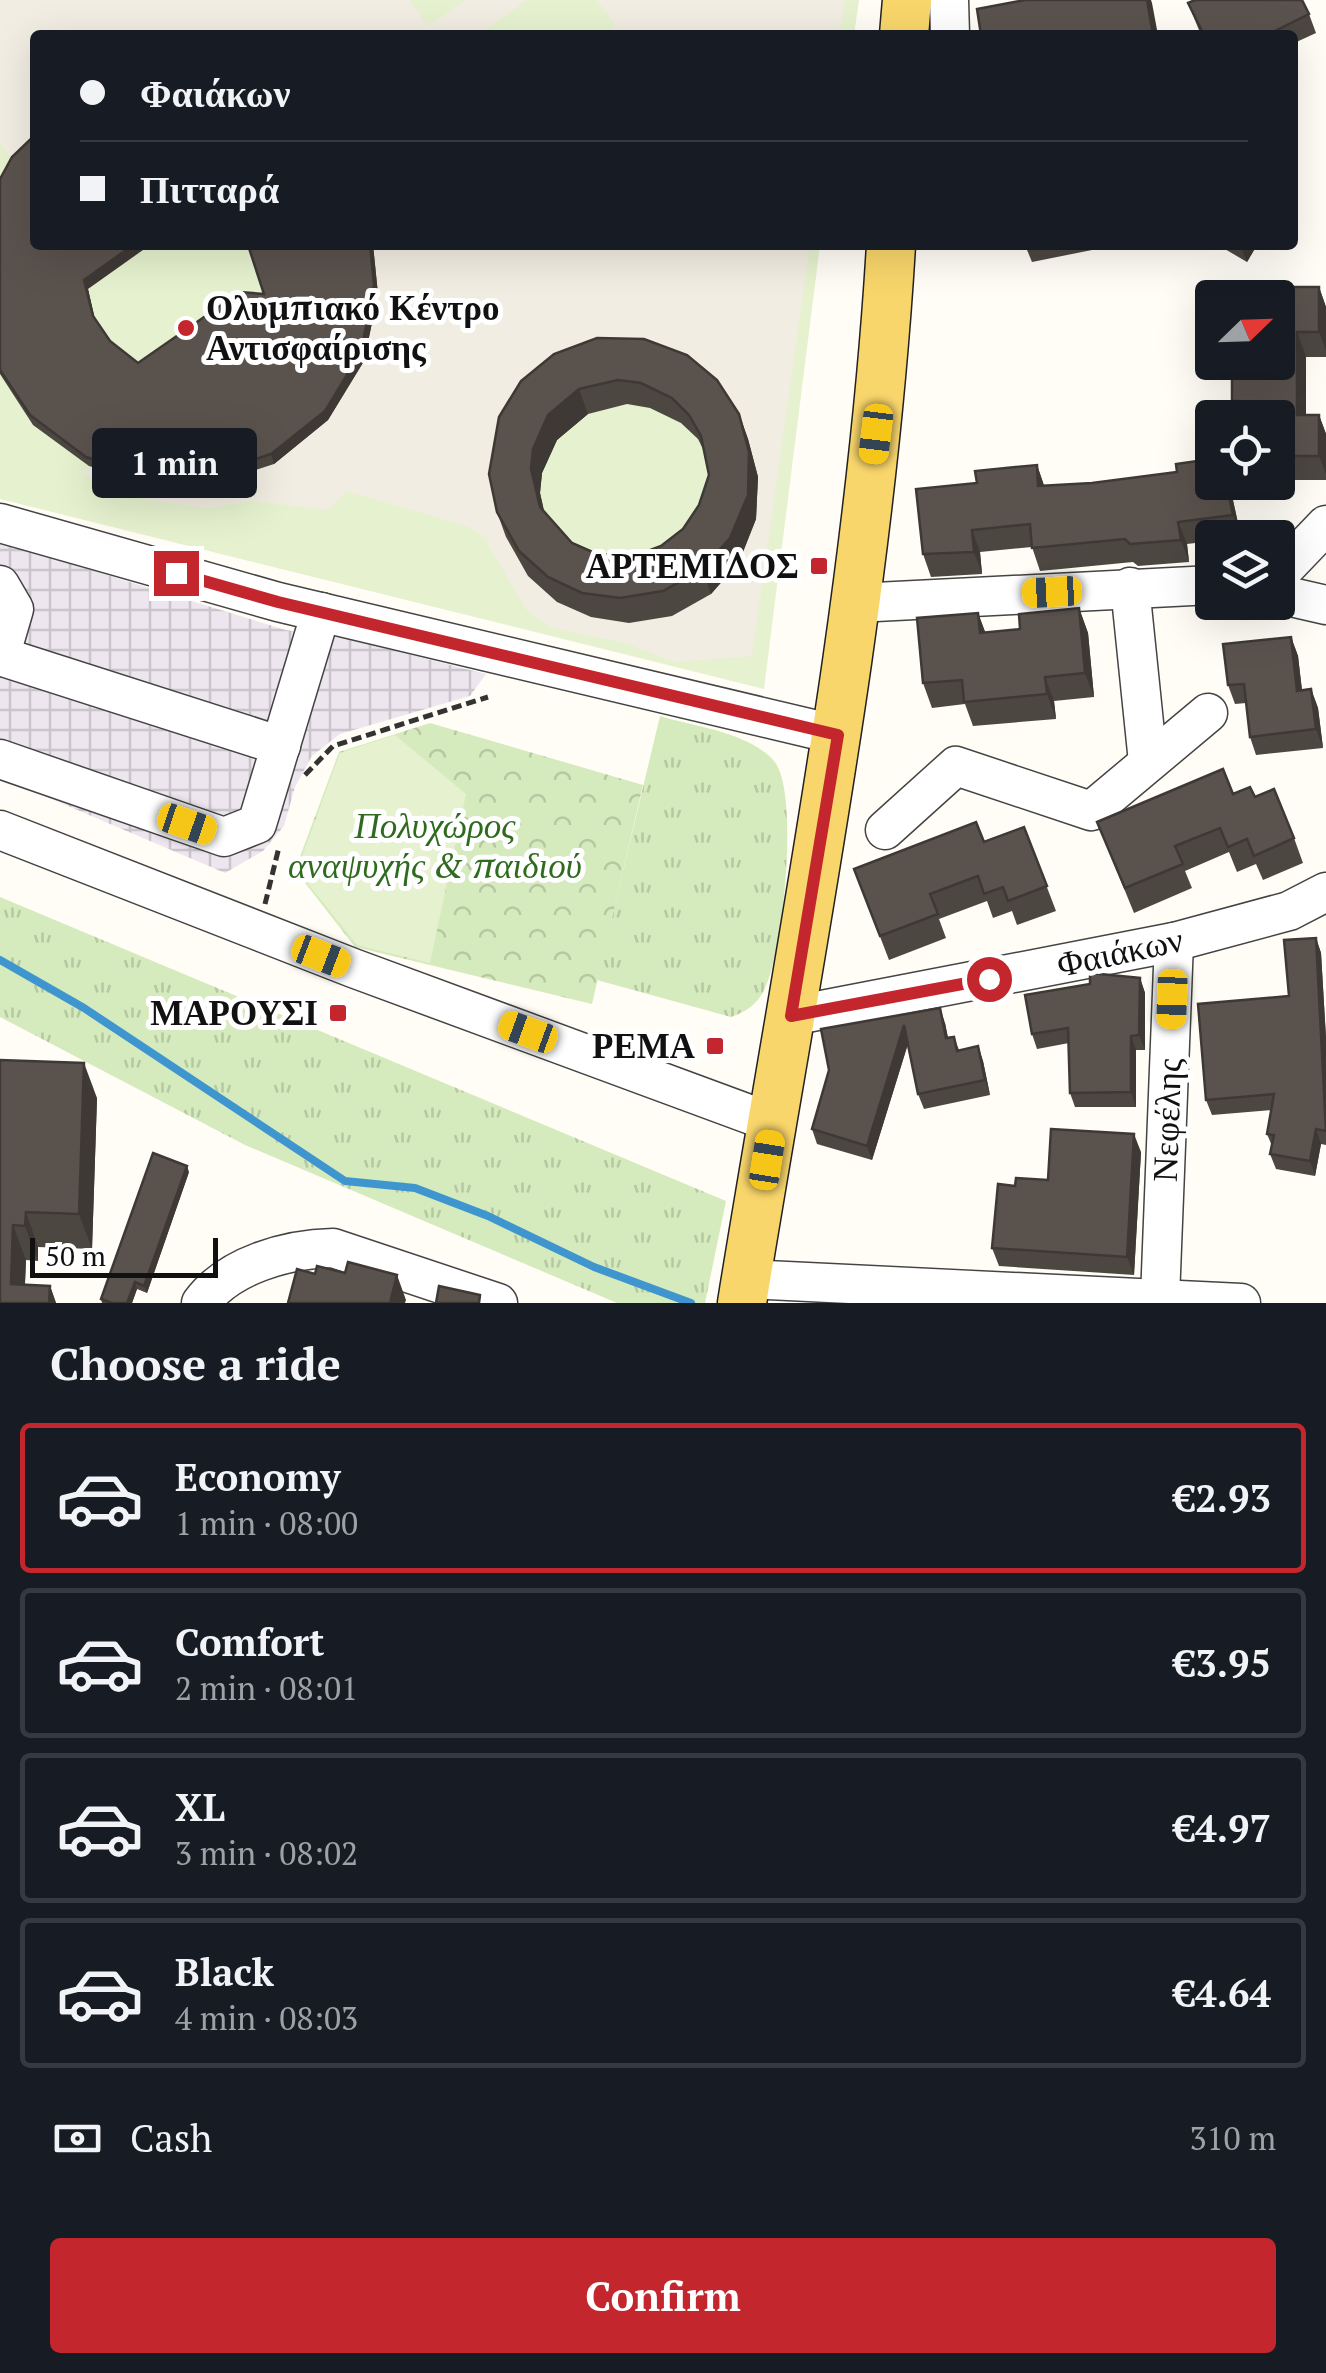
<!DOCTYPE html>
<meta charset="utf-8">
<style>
:root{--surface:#171b24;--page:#20242c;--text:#f1f3f6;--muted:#9ea1a6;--line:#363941;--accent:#c4262e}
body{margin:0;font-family:"PT Serif",serif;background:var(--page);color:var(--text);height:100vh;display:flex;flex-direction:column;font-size:38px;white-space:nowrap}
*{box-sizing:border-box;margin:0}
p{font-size:32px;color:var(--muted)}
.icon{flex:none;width:55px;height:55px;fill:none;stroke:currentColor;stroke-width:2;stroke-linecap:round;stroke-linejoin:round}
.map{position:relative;height:1303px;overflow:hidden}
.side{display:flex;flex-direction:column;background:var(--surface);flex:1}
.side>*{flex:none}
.hud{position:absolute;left:30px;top:30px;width:1268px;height:220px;border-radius:10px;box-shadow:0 10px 40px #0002;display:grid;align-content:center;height:220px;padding:0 50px;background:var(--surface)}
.needle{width:65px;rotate:67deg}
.tools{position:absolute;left:1195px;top:280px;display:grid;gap:20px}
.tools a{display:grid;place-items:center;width:100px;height:100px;border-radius:10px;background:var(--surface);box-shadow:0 10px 40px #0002;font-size:50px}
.scale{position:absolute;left:30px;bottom:25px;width:188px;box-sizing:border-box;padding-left:10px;border:5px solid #111;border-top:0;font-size:28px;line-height:35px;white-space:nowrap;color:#111;-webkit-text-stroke:8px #fff;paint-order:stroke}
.end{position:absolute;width:45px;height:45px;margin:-22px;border:12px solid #c4262e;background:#fff;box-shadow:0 0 0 5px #fff}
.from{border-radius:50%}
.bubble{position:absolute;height:70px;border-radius:10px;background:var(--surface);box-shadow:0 10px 40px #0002;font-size:32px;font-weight:600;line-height:70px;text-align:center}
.car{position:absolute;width:30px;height:60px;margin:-30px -15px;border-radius:12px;box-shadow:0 0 8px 2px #0007;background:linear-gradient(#f5c518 24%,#345 0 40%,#f5c518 0 76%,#345 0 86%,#f5c518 0)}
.hud b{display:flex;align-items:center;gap:35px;height:95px;font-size:38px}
.hud b+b{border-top:2px solid var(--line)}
.hud i{width:25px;height:25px;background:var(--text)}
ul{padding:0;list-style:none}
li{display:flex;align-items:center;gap:30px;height:150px;margin:0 20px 15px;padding:0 30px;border:5px solid var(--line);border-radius:10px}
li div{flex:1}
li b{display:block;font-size:38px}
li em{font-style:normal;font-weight:600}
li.selected{border-color:var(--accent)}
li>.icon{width:90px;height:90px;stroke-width:1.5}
h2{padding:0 50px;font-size:45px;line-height:120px}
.pay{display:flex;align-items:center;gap:25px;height:110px;padding:0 50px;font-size:38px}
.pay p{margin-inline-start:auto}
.button{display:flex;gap:20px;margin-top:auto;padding:20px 50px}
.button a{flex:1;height:115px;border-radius:10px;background:var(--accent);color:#fff;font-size:40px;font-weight:600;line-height:115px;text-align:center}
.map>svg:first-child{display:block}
</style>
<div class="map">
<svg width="1326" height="1303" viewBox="0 0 1326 1303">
<defs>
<pattern id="industrial-grid" width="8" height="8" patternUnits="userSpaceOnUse" patternTransform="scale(2.5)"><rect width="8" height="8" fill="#eee6ef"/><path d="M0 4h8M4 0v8" fill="none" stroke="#cbc4cc"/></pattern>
<pattern id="grass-tufts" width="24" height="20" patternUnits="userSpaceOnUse" patternTransform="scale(2.5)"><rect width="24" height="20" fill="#d5ebbd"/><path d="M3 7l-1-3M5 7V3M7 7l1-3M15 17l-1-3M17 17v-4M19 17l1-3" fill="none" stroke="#b6c8a1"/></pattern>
<pattern id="park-crowns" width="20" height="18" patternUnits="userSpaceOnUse" patternTransform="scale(2.5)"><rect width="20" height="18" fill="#d5ebbd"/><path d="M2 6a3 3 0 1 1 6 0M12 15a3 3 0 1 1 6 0" fill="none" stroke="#b6c8a1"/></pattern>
</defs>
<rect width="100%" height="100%" fill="#fffdf5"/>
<!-- industrial -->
<path fill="url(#industrial-grid)" d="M 0,542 L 286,630 L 349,639 L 486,674 L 470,696 L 340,734 L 312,756 L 295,787 L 284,826 L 263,851 L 225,873 L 0,777 Z"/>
<!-- grass -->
<g fill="url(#grass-tufts)">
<path d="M 660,716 C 695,727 749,732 774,761 C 800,791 783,952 765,988 C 758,1004 747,1011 731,1017 L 597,980 Z"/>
<path d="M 0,897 L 726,1201 L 705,1303 L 617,1303 L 245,1145 L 0,1017 Z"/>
</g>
<!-- park -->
<path fill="url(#park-crowns)" d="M 430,723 L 643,785 L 592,1004 L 355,947 L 295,870 L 339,752 Z"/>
<!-- pitch -->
<g fill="#e6f2cf">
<path d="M 0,0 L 859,0 L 854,35 L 35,35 L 35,245 L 820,245 L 764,689 L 0,499 Z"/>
<path d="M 395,735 L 466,794 L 430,963 L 357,945 L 297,870 L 340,753 Z"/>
</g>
<!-- plaza -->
<g fill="#f1ede2" fill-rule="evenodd">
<path d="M 0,0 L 410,0 L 428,26 L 465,0 L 527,0 L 478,35 L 35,35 L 35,148 L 16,166 L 0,142 Z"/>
<path d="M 597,0 L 845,0 L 840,35 L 602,35 L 615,25 Z"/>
<path d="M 373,245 L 810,245 L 752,656 L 675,662 L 624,643 L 549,627 L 526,609 L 485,539 L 470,527 L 346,491 L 329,510 L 252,501 L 208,508 L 154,501 L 113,489 L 83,474 L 89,466 L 155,486 L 209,485 L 274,464 L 328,420 L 364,361 L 378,294 ZM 606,363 L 758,477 L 756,519 L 739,562 L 711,594 L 672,616 L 629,623 L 591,617 L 557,602 L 528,575 L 506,537 L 498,499 Z"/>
</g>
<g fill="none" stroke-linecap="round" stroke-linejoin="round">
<!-- stream -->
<path stroke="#3f96cf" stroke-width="8" d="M 0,960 L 84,1008 L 345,1181 L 415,1188 L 488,1216 L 594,1267 L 691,1303"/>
<defs>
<g id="minor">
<path d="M 949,0 L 950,35"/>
<path d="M 0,523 L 278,602 L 838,735"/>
<path d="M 1278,575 L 1326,525"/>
<path d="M 0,585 L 14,609 L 0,657"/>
<path d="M 1130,587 L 1148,762"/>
<path d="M 1278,594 L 1326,605"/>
<path d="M 856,603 L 1212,585"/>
<path d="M 0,656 L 281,746"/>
<path d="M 0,759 L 224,837 L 257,824 L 321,612"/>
<path d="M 0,830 L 353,968 L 773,1123"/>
<path d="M 885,830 L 956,766 L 1091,811 L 1208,713"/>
<path d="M 791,1016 L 1174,942 L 1289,911 L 1326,892"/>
<path d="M 746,1279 L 1241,1303"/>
<path d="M 1160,1298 L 1174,942"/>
<path d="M 201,1303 C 229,1265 287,1249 333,1248 L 498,1303"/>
</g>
<g id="major">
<path d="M 904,35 L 907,0"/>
<path d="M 742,1303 C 799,951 870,601 891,245"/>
</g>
</defs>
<!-- minor casing -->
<use href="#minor" stroke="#444" stroke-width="41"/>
<!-- major casing -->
<use href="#major" stroke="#222" stroke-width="51"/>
<!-- path -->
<g stroke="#333" stroke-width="5" stroke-dasharray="10 5" stroke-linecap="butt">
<path d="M 305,775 L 333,746 L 488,697"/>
<path d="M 265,904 L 279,847"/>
</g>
<!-- minor -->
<use href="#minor" stroke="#fff" stroke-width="38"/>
<!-- major -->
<use href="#major" stroke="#f9d66b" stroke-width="48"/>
</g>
<!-- wall -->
<g fill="#4d4742" fill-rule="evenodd">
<path d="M 1188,3 L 1309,14 L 1316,33 L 1292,44 L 1292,35 L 1201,35 Z"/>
<path d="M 0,179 L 88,289 L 95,319 L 110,341 L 138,363 L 264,294 L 249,248 L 246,245 L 373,245 L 378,294 L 364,361 L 328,420 L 274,464 L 209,485 L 155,486 L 89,466 L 33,425 L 0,374 Z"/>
<path d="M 974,245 L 1002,245 L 976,250 Z"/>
<path d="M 1025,245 L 1102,245 L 1102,248 L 1032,262 Z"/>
<path d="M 1218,245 L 1257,245 L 1247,262 Z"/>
<path d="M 1319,287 L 1326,307 L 1326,357 L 1306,357 L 1306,415 L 1319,415 L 1326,434 L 1326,480 L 1278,480 L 1278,418 L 1238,418 L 1232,401 Z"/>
<path d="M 554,354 L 739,414 L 748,439 L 758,477 L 756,519 L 739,562 L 711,594 L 672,616 L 629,623 L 591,617 L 557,602 L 528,576 L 506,537 L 497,512 ZM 627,404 L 650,408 L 681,423 L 698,439 L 703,449 L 709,475 L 699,505 L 683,529 L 661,546 L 637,555 L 597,554 L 572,543 L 544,512 L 540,493 L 542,473 L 557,440 L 588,414 Z"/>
<path d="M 1037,465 L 1044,486 L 1229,482 L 1241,537 L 1212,538 L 1212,541 L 1187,544 L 1189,562 L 1138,566 L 1133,562 L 1040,571 L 1032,547 L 980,552 L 982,574 L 931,577 L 923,554 L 977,483 Z"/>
<path d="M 1079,608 L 1088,633 L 1094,697 L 1054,701 L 1056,719 L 973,726 L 965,704 L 932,708 L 923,683 L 978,613 L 985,632 L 1020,629 Z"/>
<path d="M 1291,637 L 1298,656 L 1302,690 L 1311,689 L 1318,708 L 1323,748 L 1256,755 L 1250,737 L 1246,703 L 1235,704 L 1228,685 Z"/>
<path d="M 1233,794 L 1255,797 L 1294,838 L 1303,863 L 1263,880 L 1256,864 L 1237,872 L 1229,852 L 1185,871 L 1192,888 L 1134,913 L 1097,822 Z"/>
<path d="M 1024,827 L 1056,911 L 1017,925 L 1012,911 L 993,918 L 987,901 L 939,919 L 946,938 L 889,960 L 854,869 L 984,842 Z"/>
<path d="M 1316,938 L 1321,953 L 1326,1038 L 1326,1145 L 1321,1144 L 1315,1176 L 1276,1169 L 1270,1154 L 1272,1146 L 1267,1134 L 1272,1110 L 1212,1115 L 1206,1100 L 1289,996 Z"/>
<path d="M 1140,978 L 1145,993 L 1145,1050 L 1136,1050 L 1136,1107 L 1075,1107 L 1070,1093 L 1069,1043 L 1037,1049 L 1032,1034 Z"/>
<path d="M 945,1023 L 948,1038 L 954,1037 L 959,1050 L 978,1046 L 983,1061 L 990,1095 L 924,1109 L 918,1094 L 908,1044 L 872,1160 L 817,1144 L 812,1129 L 829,1070 Z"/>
<path d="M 0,1060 L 97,1098 L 92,1249 L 38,1247 L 38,1261 L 26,1260 L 25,1285 L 50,1286 L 56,1303 L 0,1303 Z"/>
<path d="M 1141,1152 L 1134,1275 L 999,1266 L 992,1248 L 1015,1186 L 1048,1180 Z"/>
<path d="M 189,1172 L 147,1293 L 137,1289 L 132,1303 L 102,1303 L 101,1299 Z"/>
</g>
<!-- shaded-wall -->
<g fill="#3f3936">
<path d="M 1147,0 L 1151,0 L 1152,3 L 1158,35 L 1153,35 Z"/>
<path d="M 133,245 L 150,245 L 88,289 L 96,326 L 84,280 Z"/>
<path d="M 370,245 L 373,245 L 378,294 L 364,361 L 328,420 L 274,464 L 271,454 Z"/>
<path d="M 1240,245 L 1257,245 L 1247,262 Z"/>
<path d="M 1319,287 L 1326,307 L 1326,351 L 1319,332 Z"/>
<path d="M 1297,332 L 1306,357 L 1306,440 L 1297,415 Z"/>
<path d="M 579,389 L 588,414 L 557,440 L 542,473 L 540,493 L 549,532 L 540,507 L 531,469 L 533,449 L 548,415 Z"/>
<path d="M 739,414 L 748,439 L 758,477 L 756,519 L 739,562 L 711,594 L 702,569 Z"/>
<path d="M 1319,415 L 1326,434 L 1326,474 L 1319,456 Z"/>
<path d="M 1037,465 L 1045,488 L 1038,486 Z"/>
<path d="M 1226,482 L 1229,482 L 1241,537 L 1233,515 Z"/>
<path d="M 1178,522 L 1187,544 L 1189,562 L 1181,540 Z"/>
<path d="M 972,530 L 980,552 L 982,574 L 974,552 Z"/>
<path d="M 1079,608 L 1088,633 L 1094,697 L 1085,673 Z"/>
<path d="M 978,613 L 987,637 L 980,633 Z"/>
<path d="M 1291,637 L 1298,656 L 1304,709 L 1297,691 Z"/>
<path d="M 1045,677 L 1054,701 L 1056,719 L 1047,694 Z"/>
<path d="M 1311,689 L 1318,708 L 1323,748 L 1316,729 Z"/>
<path d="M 1316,938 L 1321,953 L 1326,1038 L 1326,1121 Z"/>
<path d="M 1140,978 L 1145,993 L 1145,1050 L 1139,1035 Z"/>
<path d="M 940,1008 L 945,1023 L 951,1053 L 946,1038 Z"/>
<path d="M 904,1025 L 909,1040 L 872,1160 L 867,1146 Z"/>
<path d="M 1131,1036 L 1136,1050 L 1136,1107 L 1131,1092 Z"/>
<path d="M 978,1046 L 983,1061 L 990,1095 L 985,1080 Z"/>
<path d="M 84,1063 L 97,1098 L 92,1249 L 79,1214 Z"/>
<path d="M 1316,1129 L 1321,1144 L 1315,1176 L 1310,1161 Z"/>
<path d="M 1134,1134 L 1141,1152 L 1134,1275 L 1127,1257 Z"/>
<path d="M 187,1166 L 189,1172 L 147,1293 L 144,1286 Z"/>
<path d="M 26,1212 L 38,1247 L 38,1261 L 25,1226 Z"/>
<path d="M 13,1225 L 26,1260 L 24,1303 L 11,1284 Z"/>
<path d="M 397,1275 L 406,1300 L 405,1303 L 390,1303 Z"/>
<path d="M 135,1282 L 137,1289 L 132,1303 L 127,1303 Z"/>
<path d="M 50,1286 L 56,1303 L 49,1303 Z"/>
</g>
<!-- building -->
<g fill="#5a524d" stroke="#3f3936" stroke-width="2.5" fill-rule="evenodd">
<path d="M 1025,0 L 1147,0 L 1153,35 L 981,35 L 977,9 Z"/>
<path d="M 1195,0 L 1302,0 L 1309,14 L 1267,35 L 1204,35 L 1188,3 Z"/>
<path d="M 35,135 L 35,245 L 133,245 L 84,280 L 93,316 L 110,341 L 138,363 L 240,292 L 264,294 L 248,245 L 370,245 L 374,285 L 361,352 L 325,411 L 271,454 L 205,476 L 151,476 L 86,457 L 30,415 L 0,370 L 0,179 L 12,157 Z"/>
<path d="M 1243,287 L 1319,287 L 1319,332 L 1297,332 L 1297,415 L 1319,415 L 1319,456 L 1278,456 L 1278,418 L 1239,418 L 1239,401 L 1232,401 L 1232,362 L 1278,362 L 1278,298 L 1243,298 Z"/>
<path d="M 597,338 L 644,339 L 687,355 L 717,380 L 739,414 L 749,452 L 748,495 L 730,538 L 702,569 L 663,591 L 620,598 L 582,593 L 548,577 L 519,551 L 497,512 L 489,474 L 499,417 L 521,381 L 554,354 ZM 618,380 L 641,383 L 672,398 L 689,415 L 701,436 L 709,475 L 699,505 L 683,529 L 661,546 L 637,555 L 597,554 L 572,543 L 540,507 L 531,469 L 533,449 L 548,415 L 579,389 Z"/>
<path d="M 1212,459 L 1212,482 L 1226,482 L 1233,515 L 1178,522 L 1181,540 L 1130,544 L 1125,539 L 1032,548 L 1030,524 L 972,530 L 974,552 L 923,554 L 916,489 L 977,483 L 975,471 L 1037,465 L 1038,486 L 1092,483 L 1177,472 L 1176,464 Z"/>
<path d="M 1079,608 L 1085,673 L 1045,677 L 1047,694 L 964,702 L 962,680 L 923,683 L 917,618 L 978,613 L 980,633 L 1020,629 L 1019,614 Z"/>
<path d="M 1291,637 L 1297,691 L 1311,689 L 1316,729 L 1250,737 L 1244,684 L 1228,685 L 1223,644 Z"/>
<path d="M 1223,769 L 1233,794 L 1250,787 L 1255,797 L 1274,789 L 1294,838 L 1254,856 L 1247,839 L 1228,847 L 1220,828 L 1175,846 L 1183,864 L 1125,888 L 1097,822 Z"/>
<path d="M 976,822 L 984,842 L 1024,827 L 1047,886 L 1008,901 L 1003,887 L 984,894 L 978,876 L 930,894 L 938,914 L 880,936 L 854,869 Z"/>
<path d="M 1316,938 L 1326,1131 L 1316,1129 L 1310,1161 L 1270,1154 L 1274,1135 L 1267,1134 L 1274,1094 L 1206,1100 L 1198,1004 L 1289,996 L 1284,940 Z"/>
<path d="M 1090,973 L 1140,978 L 1139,1035 L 1131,1036 L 1131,1092 L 1070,1093 L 1068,1028 L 1032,1034 L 1025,995 L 1090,984 Z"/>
<path d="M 940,1008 L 946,1038 L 954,1037 L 957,1051 L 978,1046 L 985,1080 L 918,1094 L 904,1025 L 867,1146 L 812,1129 L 829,1070 L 821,1029 Z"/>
<path d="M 0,1060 L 84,1063 L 79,1214 L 26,1212 L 25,1226 L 13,1225 L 11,1284 L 50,1286 L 49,1303 L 0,1303 Z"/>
<path d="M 1051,1129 L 1134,1134 L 1127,1257 L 992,1248 L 998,1184 L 1015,1186 L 1016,1178 L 1048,1180 Z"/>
<path d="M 153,1153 L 187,1166 L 144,1286 L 135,1282 L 127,1303 L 112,1303 L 101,1299 Z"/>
<path d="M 348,1262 L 397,1275 L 390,1303 L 288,1303 L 297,1269 L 315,1274 L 317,1266 L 345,1273 Z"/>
<path d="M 439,1286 L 480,1295 L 479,1303 L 436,1303 Z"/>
</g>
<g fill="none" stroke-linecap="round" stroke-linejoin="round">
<!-- route -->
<path stroke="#c4262e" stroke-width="12" d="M 176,573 L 278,602 L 838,735 L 791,1016 L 989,979"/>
</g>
<!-- markers -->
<g fill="#c4262e" stroke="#fff" stroke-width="4">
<circle cx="186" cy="328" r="10"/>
<rect x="809" y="556" width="20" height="20" rx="5"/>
<rect x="328" y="1003" width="20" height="20" rx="5"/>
<rect x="705" y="1036" width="20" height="20" rx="5"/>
</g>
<g text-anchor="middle" stroke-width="10" stroke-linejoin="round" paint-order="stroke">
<!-- poi labels -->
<g font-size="35" font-weight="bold" fill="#111" stroke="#fff" text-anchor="end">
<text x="206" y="320" text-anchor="start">Ολυμπιακό Κέντρο<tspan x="206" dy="40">Αντισφαίρισης</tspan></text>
<text x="799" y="578">ΑΡΤΕΜΙΔΟΣ</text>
<text x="318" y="1025">ΜΑΡΟΥΣΙ</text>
<text x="695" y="1058">ΡΕΜΑ</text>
</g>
<!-- park labels -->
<g font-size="35" font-style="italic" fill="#2f6b1f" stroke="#fff">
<text x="435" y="838">Πολυχώρος<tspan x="435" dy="40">αναψυχής &amp; παιδιού</tspan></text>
</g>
<!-- street labels -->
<g font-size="35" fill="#111" stroke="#fff">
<text transform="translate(1120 952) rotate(-12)" y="12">Φαιάκων</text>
<text transform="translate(1167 1120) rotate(-88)" y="12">Νεφέλης</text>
</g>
</g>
</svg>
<div class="tools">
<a><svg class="needle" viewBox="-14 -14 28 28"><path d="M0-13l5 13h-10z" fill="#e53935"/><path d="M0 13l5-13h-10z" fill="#9ea1a6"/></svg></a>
<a><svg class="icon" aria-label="locate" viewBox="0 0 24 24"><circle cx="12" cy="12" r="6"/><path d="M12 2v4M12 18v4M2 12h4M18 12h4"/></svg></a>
<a><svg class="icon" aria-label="layers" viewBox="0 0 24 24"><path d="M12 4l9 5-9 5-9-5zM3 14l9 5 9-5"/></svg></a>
</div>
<div class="scale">50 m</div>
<i class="end from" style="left:989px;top:979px"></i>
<i class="end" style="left:176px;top:573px"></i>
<div class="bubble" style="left:92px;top:428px;width:165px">1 min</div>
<i class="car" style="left:876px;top:434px;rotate:187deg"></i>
<i class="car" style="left:1052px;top:592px;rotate:267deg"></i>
<i class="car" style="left:187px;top:824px;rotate:109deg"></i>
<i class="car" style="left:321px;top:956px;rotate:111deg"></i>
<i class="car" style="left:1172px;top:999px;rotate:182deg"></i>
<i class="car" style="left:528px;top:1032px;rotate:290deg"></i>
<i class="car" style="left:767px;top:1160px;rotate:9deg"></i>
<div class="hud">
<b><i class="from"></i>Φαιάκων</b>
<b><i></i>Πιτταρά</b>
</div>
</div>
<section class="side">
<h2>Choose a ride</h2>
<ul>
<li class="selected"><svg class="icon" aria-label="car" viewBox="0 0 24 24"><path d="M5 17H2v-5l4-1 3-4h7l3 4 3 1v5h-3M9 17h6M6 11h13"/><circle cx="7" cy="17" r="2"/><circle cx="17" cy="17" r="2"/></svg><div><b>Economy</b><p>1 min · 08:00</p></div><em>€2.93</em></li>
<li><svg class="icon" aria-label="car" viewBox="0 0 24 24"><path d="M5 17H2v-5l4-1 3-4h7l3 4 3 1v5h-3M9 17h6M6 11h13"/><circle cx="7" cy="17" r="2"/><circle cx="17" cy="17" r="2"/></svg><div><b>Comfort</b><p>2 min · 08:01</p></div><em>€3.95</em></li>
<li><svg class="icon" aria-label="car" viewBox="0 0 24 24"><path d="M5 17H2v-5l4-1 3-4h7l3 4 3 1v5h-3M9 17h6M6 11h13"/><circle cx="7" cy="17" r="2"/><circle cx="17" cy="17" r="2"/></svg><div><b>XL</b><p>3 min · 08:02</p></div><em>€4.97</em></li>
<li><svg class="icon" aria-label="car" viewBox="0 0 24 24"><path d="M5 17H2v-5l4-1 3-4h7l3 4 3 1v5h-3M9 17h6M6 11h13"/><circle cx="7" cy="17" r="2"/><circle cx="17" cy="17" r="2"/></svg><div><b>Black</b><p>4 min · 08:03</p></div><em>€4.64</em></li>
</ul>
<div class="pay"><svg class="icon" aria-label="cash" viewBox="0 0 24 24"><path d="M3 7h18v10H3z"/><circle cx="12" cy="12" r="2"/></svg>Cash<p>310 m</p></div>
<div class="button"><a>Confirm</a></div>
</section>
